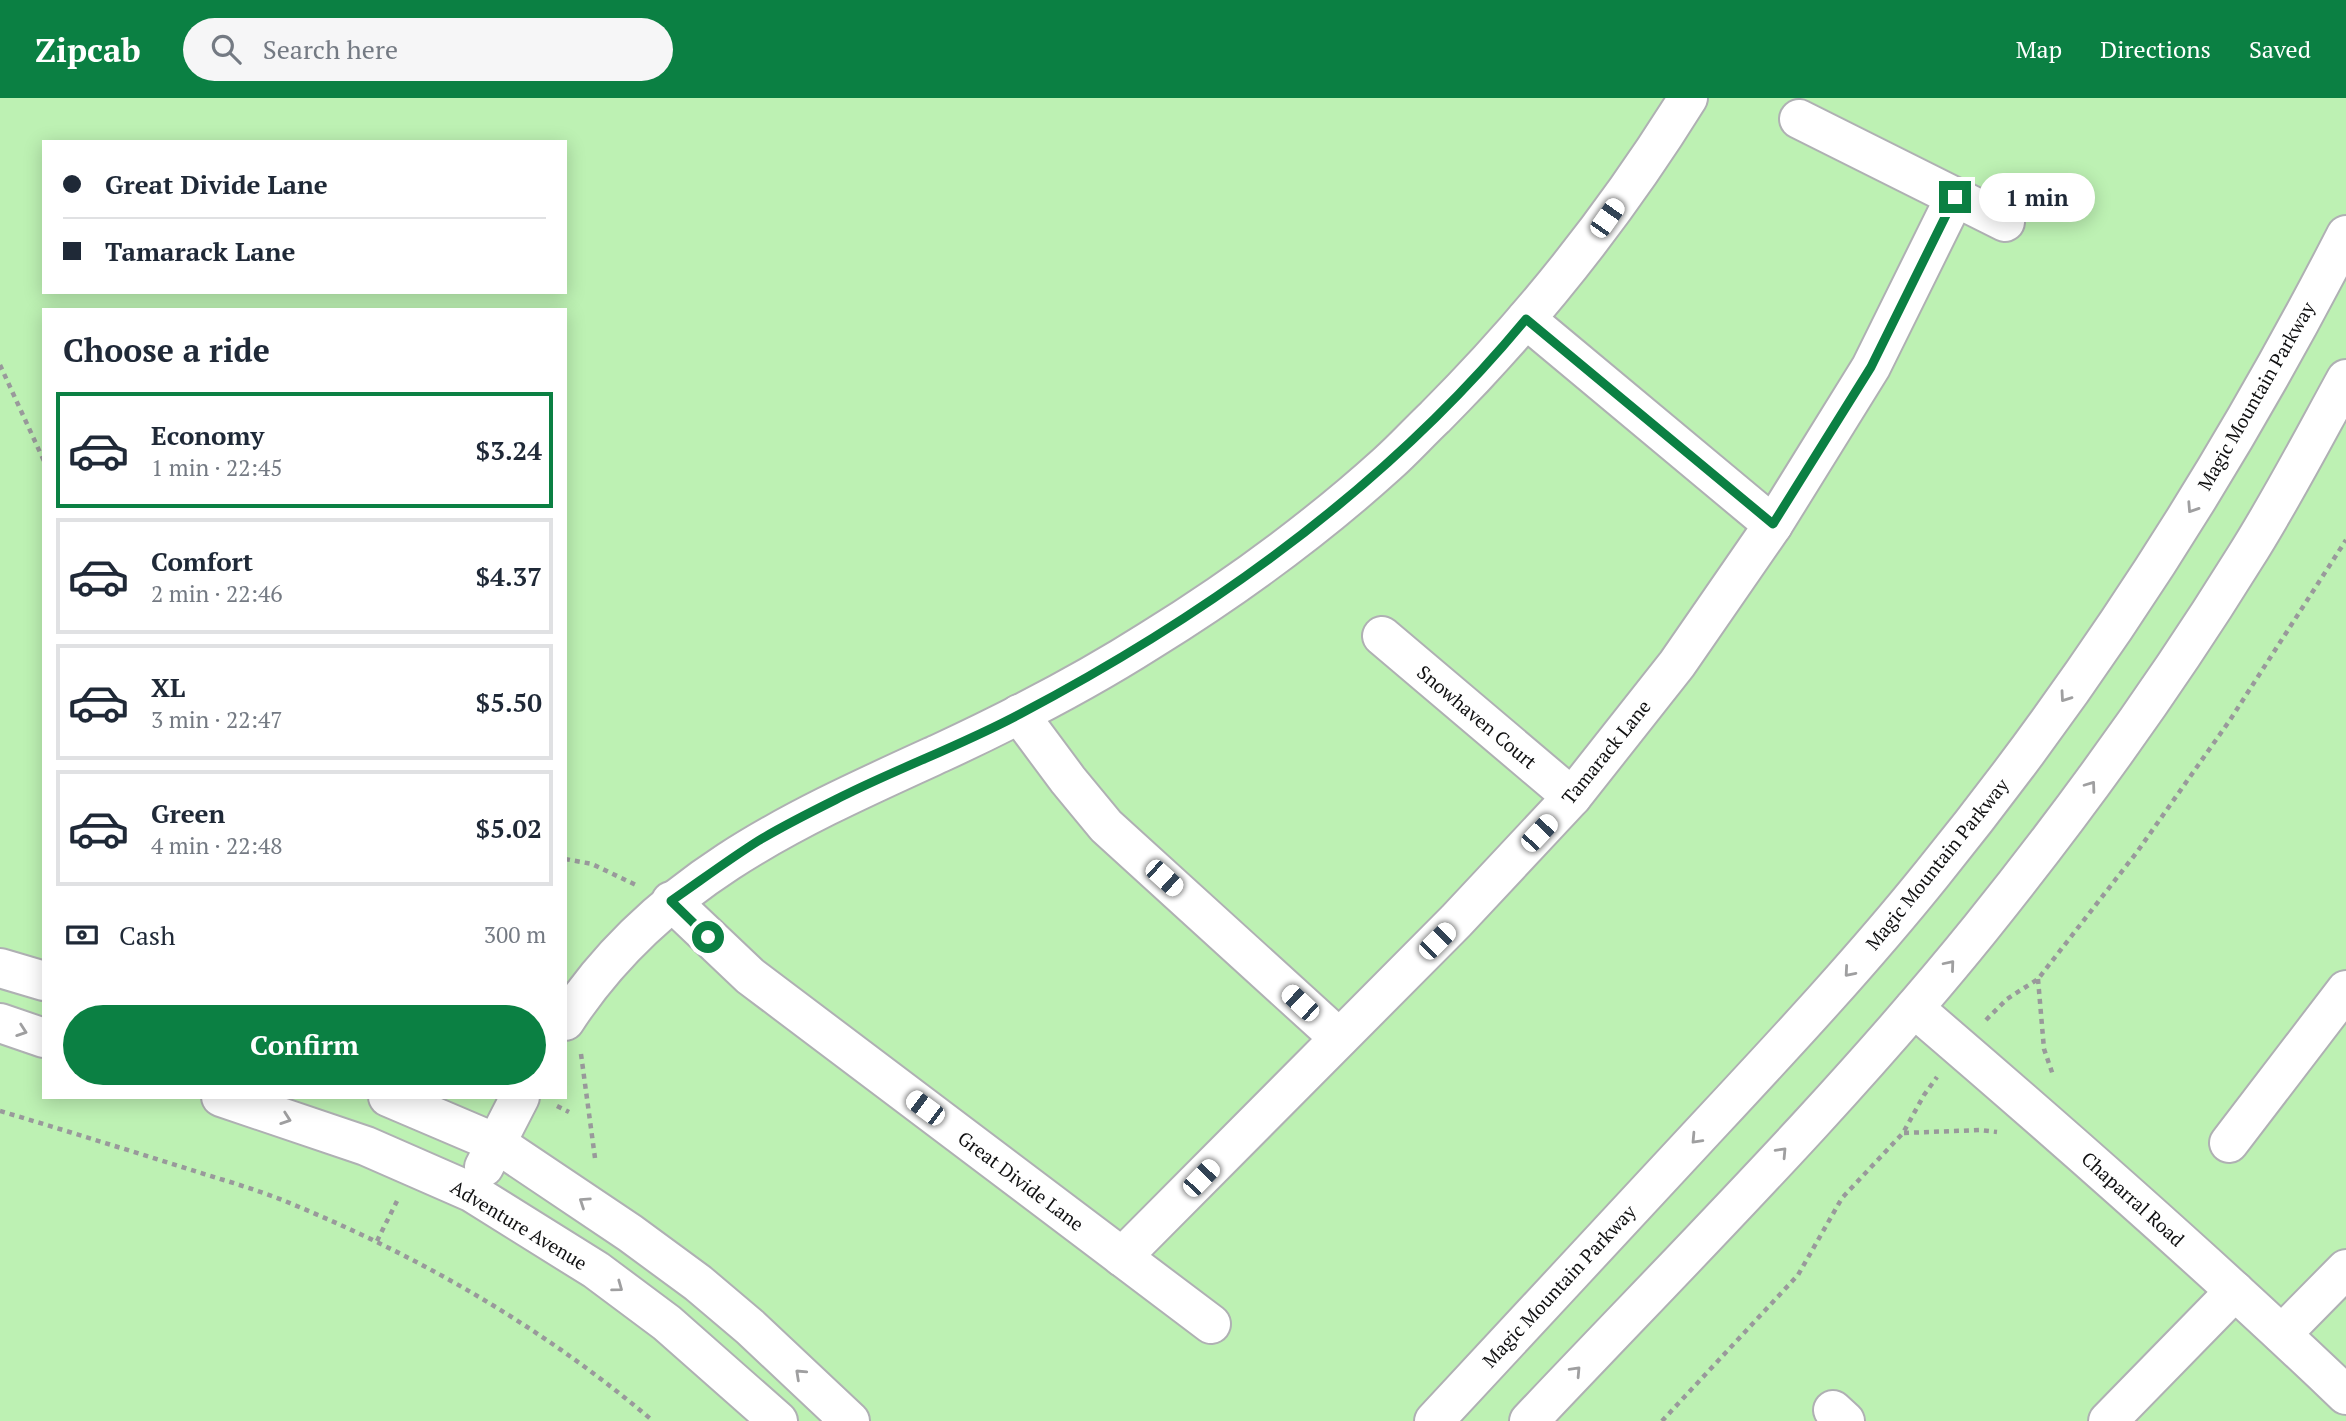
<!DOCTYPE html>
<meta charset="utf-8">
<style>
:root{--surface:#fff;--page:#f6f6f7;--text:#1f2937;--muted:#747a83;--line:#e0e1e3;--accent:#0b8043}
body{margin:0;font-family:"PT Serif",serif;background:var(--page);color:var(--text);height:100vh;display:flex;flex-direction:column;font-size:26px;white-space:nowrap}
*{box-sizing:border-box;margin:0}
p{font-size:23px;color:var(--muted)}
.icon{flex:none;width:38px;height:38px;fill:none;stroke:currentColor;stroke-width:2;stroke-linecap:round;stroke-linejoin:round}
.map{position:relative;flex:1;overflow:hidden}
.drawer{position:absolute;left:42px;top:210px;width:525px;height:791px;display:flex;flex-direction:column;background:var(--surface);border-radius:0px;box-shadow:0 4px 18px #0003}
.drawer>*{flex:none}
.hud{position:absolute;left:42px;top:42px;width:525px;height:154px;border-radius:0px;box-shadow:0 4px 18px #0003;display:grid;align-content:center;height:154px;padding:0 21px;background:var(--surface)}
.end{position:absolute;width:32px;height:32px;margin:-16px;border:9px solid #0b8043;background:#fff;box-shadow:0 0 0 4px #fff}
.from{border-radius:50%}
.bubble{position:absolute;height:49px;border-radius:24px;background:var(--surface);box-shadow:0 4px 18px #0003;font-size:23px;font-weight:700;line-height:49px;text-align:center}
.car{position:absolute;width:21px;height:42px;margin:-21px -10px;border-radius:9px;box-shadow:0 0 5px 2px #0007;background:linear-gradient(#fff 24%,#345 0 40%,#fff 0 76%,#345 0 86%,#fff 0)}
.hud b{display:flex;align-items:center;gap:24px;height:66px;font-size:26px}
.hud b+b{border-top:2px solid var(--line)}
.hud i{width:18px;height:18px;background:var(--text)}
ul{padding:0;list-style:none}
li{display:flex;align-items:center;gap:21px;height:116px;margin:0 14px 10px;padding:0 7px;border:4px solid var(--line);border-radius:0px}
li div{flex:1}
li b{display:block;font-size:26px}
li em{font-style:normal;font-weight:700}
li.on{border-color:var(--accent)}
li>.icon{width:63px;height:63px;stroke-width:1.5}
h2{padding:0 21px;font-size:32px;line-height:84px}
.pay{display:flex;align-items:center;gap:18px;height:77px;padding:0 21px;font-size:26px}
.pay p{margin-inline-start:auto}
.button{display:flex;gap:14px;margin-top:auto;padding:14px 21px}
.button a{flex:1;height:80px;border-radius:42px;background:var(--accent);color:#fff;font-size:28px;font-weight:700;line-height:80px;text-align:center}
header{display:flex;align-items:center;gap:42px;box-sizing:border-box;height:98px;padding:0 35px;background:var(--accent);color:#fff}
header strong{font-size:33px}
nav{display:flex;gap:38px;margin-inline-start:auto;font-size:24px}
.search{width:490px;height:63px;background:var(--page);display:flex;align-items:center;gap:18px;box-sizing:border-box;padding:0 24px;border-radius:38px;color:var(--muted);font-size:26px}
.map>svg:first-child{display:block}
</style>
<header>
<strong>Zipcab</strong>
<div class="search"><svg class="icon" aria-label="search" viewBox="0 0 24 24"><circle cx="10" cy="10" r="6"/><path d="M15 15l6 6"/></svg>Search here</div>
<nav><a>Map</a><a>Directions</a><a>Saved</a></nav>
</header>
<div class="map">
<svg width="2346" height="1323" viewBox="0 0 2346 1323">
<rect width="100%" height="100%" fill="#efeff2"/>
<!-- green -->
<path fill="#bdf1b3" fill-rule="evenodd" d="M 0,0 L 2346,0 L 2346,1323 L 0,1323 ZM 44,44 L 565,44 L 565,194 L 44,194 ZM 44,212 L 565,212 L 565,999 L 44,999 Z"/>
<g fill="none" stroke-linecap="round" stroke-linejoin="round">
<defs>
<g id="minor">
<path d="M 1799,21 L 2005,124"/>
<path d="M 1526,221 L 1773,427"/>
<path d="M 1382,538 L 1572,699"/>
<path d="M 1019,616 L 1068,682 L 1106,728 L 1339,940"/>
<path d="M 671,803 L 750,878 L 1211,1226"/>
<path d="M 0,870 L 44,883"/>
<path d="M 1914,910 C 2061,1036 2206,1163 2346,1297"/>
<path d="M 565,923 C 657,782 793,722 940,655 C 1011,622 1083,585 1149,543 C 1233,491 1314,432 1387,366 C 1404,351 1419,334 1435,319 C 1532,222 1616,116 1688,0"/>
<path d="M 0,925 L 44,940"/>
<path d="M 221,999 L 366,1048 L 471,1094 L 596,1172 L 667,1225 L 778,1323"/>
<path d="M 388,999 L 496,1045 L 630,1135 L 698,1185 L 750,1229 L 850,1323"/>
<path d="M 2229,1045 L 2346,892"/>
<path d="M 484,1069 L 520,999"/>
<path d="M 1122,1159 L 1456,823 L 1572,699 L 1677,566 L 1773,427 L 1871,269 L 1955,99"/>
<path d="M 2282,1236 L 2346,1171"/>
<path d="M 1833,1312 L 1845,1323"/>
<path d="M 1434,1323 C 1521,1229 1609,1135 1696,1041 C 1777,954 1858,868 1932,776 C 2092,579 2230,363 2346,137"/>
<path d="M 1529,1323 C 1681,1162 1841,1003 1980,831 C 2075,713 2164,590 2244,461 C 2281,403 2313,341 2346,281"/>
<path d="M 2108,1323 L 2235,1193"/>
</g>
</defs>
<!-- minor casing -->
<use href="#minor" stroke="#afb0b3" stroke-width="42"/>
<!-- path -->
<g stroke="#99999b" stroke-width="4.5" stroke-dasharray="5 5" stroke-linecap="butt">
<path d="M 0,267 L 44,363"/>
<path d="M 565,761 L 592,766 L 636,787"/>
<path d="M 2038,881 L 2044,951 L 2053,977"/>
<path d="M 1986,922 L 2007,901 L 2038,881 L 2137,754 L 2230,622 L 2346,442"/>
<path d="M 581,956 L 595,1060"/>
<path d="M 557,1008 L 569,1014"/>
<path d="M 0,1013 C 61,1031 121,1050 182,1069 C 219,1081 257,1091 292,1106 C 423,1160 545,1231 653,1323"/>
<path d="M 1904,1035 L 1980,1032 L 1997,1034"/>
<path d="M 377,1143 L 397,1103"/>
<path d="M 1662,1323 L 1798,1177 L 1842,1100 L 1903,1035 L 1924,997 L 1937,979"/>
</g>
<!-- minor -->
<use href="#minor" stroke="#fff" stroke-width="38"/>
</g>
<!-- one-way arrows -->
<defs><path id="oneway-chevron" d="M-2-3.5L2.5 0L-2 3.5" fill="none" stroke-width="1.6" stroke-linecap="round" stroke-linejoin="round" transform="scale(1.75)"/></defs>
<g stroke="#9f9fa0">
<use href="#oneway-chevron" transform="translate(2192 410) rotate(123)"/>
<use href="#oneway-chevron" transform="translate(2065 599) rotate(125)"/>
<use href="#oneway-chevron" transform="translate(2091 688) rotate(-54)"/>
<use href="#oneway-chevron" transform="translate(1950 867) rotate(-50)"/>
<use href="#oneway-chevron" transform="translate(1849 874) rotate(131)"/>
<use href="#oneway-chevron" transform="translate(22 933) rotate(19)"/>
<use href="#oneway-chevron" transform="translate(286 1021) rotate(19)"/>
<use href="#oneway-chevron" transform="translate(1696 1041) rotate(133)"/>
<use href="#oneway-chevron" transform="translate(1782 1054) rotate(-47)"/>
<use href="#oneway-chevron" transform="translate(584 1104) rotate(-146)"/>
<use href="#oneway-chevron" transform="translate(618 1189) rotate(36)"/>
<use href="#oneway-chevron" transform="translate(1576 1273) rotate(-47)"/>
<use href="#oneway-chevron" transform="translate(800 1276) rotate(-137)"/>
</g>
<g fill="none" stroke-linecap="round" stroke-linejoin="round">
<!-- route -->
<path stroke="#0b8043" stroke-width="9" d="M 708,839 L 671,803 C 700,783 728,762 758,743 C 786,726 817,711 847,696 C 904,668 964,646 1020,616 C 1210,516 1388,388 1526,221 L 1773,426 L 1871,269 L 1955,99"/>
</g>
<g text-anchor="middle" stroke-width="6" stroke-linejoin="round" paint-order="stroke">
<!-- street labels -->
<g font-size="19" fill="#101011" stroke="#fff">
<text transform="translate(2256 298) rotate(-60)" y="7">Magic Mountain Parkway</text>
<text transform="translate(1477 619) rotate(40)" y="7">Snowhaven Court</text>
<text transform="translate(1606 654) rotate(-51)" y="7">Tamarack Lane</text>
<text transform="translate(1937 766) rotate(-51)" y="7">Magic Mountain Parkway</text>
<text transform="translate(1021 1083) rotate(37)" y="7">Great Divide Lane</text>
<text transform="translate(2133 1101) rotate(42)" y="7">Chaparral Road</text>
<text transform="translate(519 1127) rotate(31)" y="7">Adventure Avenue</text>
<text transform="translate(1559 1188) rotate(-47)" y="7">Magic Mountain Parkway</text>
</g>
</g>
</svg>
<i class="end from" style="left:708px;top:839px"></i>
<i class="end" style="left:1955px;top:99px"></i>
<div class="bubble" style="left:1979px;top:75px;width:116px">1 min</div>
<i class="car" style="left:1607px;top:120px;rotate:35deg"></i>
<i class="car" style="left:1539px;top:735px;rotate:43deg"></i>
<i class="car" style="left:1164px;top:780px;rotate:132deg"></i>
<i class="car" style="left:1437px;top:843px;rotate:45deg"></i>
<i class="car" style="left:1300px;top:905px;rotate:313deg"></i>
<i class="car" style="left:925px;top:1010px;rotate:307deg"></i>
<i class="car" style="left:1201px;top:1080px;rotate:44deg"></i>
<div class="hud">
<b><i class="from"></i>Great Divide Lane</b>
<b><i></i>Tamarack Lane</b>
</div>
<section class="drawer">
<h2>Choose a ride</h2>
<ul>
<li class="on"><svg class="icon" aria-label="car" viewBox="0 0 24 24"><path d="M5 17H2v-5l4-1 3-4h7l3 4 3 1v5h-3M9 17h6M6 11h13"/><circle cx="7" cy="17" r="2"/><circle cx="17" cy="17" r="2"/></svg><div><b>Economy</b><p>1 min · 22:45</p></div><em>$3.24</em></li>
<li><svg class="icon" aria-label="car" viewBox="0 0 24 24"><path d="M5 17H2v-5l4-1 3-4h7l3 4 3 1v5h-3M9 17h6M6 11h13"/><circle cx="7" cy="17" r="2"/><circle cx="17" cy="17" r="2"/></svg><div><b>Comfort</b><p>2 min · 22:46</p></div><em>$4.37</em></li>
<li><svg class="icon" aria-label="car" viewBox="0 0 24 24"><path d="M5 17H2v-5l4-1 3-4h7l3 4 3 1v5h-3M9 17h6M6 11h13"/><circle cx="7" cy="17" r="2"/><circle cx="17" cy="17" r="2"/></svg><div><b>XL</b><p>3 min · 22:47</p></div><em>$5.50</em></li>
<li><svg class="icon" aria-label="car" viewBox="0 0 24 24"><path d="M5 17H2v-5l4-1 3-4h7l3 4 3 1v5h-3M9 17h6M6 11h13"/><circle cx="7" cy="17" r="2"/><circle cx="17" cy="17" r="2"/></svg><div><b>Green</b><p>4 min · 22:48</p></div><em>$5.02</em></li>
</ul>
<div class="pay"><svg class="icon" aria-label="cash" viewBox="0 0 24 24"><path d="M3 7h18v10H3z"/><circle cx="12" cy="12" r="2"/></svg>Cash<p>300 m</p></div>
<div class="button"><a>Confirm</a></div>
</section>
</div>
